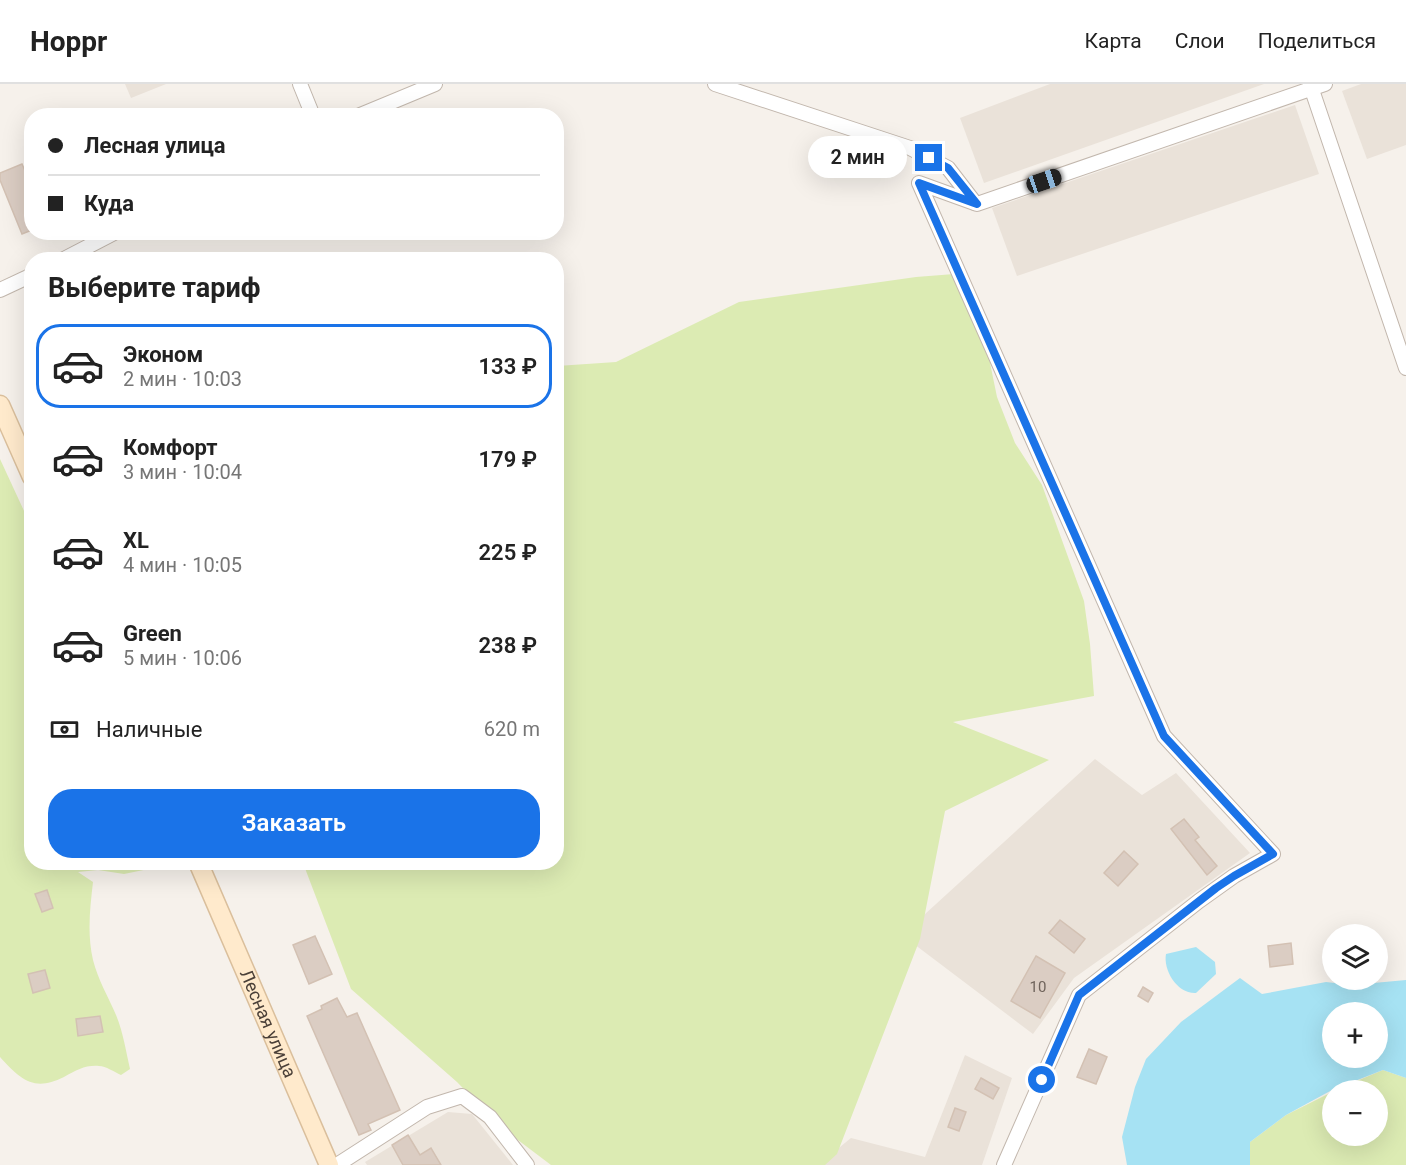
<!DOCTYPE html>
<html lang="ru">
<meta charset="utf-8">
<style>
:root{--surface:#fff;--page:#f2f2f2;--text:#222;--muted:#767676;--line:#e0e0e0;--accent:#1a73e8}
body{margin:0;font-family:Roboto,sans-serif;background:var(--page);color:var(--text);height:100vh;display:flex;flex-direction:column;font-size:22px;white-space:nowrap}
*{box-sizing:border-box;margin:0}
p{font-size:20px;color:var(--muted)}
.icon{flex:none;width:33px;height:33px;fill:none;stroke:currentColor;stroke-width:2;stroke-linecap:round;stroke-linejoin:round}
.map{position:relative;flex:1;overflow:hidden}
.details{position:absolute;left:24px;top:168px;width:540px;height:618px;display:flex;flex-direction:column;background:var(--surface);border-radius:24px;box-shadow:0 6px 24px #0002}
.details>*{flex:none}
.guide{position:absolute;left:24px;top:24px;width:540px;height:132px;border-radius:24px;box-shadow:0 6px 24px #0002;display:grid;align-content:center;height:132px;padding:0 24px;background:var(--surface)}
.controls{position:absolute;left:1322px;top:840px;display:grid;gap:12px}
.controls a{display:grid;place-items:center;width:66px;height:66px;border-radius:50%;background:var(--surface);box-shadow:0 6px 24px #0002;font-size:30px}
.end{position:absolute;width:27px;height:27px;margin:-14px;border:8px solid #1a73e8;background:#fff;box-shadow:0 0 0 3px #fff}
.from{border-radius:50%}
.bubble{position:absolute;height:42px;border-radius:21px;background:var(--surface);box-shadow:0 6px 24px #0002;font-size:20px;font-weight:600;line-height:42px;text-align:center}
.car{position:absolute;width:18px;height:36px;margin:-18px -9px;border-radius:8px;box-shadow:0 0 4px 2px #0007;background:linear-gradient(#222 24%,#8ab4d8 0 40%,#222 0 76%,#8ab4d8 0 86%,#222 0)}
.guide b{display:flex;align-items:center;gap:21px;height:57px;font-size:22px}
.guide b+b{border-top:2px solid var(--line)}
.guide i{width:15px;height:15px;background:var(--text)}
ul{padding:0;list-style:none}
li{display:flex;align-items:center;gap:18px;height:84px;margin:0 12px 9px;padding:0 12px;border:3px solid transparent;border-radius:24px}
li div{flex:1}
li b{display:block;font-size:22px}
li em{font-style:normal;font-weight:600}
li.active{border-color:var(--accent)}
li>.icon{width:54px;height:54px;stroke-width:1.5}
h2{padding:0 24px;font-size:27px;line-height:72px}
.pay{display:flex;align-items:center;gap:15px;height:66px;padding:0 24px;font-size:22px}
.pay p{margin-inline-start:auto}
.primary-button{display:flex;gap:12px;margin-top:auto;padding:12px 24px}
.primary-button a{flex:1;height:69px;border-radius:24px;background:var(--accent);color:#fff;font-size:24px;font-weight:600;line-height:69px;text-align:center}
header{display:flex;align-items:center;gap:36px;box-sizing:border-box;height:84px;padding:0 30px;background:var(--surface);border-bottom:2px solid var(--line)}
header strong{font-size:28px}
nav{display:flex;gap:33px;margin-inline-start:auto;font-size:21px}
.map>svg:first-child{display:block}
</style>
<header>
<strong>Hoppr</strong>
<nav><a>Карта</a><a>Слои</a><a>Поделиться</a></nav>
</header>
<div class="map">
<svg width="1406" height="1081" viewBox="0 0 1406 1081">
<rect width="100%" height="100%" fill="#f6f1eb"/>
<!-- residential -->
<g fill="#eae2d9">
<path d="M 125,0 L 166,0 L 131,14 Z"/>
<path d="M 1050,0 L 1264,0 L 984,99 L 960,34 Z"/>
<path d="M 1361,0 L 1406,0 L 1406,61 L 1367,75 L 1342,7 Z"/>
<path d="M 1295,21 L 1319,90 L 1017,192 L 992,124 Z"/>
<path d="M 1095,675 L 1142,711 L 1176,689 L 1250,769 L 1074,894 L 1033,950 L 902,851 Z"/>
<path d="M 965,971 L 1012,994 L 982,1081 L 818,1081 L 851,1054 L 925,1073 Z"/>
<path d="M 448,1028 L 472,1030 L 513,1081 L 367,1081 L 365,1078 Z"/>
</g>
<!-- green -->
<g fill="#dcebb3">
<path d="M 967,189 L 981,235 L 997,313 L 1015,359 L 1042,401 L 1084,517 L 1090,560 L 1094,612 L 953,638 L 1049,676 L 945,727 L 920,855 L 837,1070 L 825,1081 L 551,1081 L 502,1044 L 457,998 L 351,905 L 303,779 L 556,778 L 557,282 L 616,278 L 739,218 L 916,193 Z"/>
<path d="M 0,375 L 31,442 L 32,778 L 173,780 L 124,790 L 98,786 L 78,788 L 93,798 C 90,824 87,850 93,876 C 98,896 108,912 116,931 C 123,948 126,967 130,985 L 121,991 C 114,988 106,982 99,982 C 85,981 77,986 64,993 C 34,1008 21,996 0,973 Z"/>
<path d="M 1383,986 L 1406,994 L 1406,1081 L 1250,1081 L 1250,1058 L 1286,1031 L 1332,1008 L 1332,1052 L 1377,1052 L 1377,1006 L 1335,1006 Z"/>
</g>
<!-- water -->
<g fill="#a6e2f3" fill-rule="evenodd">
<path d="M 1196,863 L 1215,878 L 1216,890 L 1196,909 C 1177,910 1163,886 1166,870 Z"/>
<path d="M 1240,894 L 1262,910 L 1326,898 L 1352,901 L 1406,896 L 1406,994 L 1383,986 L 1332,1006 L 1286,1031 L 1250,1058 L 1250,1081 L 1127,1081 L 1122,1053 L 1135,1003 L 1146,975 L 1181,938 ZM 1332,928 L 1377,928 L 1377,974 L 1332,974 Z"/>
</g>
<!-- building -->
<g fill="#dbcdc3" stroke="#d3c1b3" stroke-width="1.5">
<path d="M 22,80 L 32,103 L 32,146 L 22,150 L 0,96 L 0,89 Z"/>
<path d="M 1184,735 L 1199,753 L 1195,756 L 1217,782 L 1207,791 L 1171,745 Z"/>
<path d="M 1124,767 L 1138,780 L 1118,802 L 1104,789 Z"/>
<path d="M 47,806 L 53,824 L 42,828 L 35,810 Z"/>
<path d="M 1060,836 L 1085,855 L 1074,869 L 1049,849 Z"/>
<path d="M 315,852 L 332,890 L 309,900 L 293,861 Z"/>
<path d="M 1291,859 L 1293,880 L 1270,883 L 1268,862 Z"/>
<path d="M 1036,872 L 1065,889 L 1040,934 L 1011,917 Z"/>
<path d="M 45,886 L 50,904 L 33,909 L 28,890 Z"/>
<path d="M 1143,903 L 1153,909 L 1148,918 L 1138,912 Z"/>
<path d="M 337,914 L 347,933 L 357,929 L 400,1026 L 368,1040 L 371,1046 L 359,1051 L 307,932 L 322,925 L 321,922 Z"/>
<path d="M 100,932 L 103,948 L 78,952 L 76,935 Z"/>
<path d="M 1089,965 L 1107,973 L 1096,1000 L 1077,993 Z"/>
<path d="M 981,994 L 999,1004 L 993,1015 L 975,1005 Z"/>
<path d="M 955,1024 L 966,1028 L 959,1047 L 948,1043 Z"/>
<path d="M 408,1051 L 420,1071 L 431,1064 L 441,1081 L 403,1081 L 392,1061 Z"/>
</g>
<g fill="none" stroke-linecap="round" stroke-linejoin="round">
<defs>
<g id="street">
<path d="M 300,0 L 313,32"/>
<path d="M 715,0 L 910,64 L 948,84 L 975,119"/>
<path d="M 1310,0 L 1406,284"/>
<path d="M 358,32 L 435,0"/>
<path d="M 62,176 L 116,148"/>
<path d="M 0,206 L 32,191"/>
<path d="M 337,1081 L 427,1023 L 462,1012 L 490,1033 L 527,1081"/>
<path d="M 1004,1081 L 1079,911 L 1199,817 L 1234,792 L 1273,770 L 1164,652 L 919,99 L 977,120 L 1325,0"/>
</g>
<g id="secondary">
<path d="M 0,321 L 32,393"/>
<path id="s1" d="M 198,778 L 329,1081"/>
</g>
</defs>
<!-- street casing -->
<use href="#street" stroke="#c2b7ad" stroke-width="16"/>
<!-- secondary casing -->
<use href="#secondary" stroke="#dabf9c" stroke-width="21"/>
<!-- street -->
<use href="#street" stroke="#fff" stroke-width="14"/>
<!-- secondary -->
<use href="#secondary" stroke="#ffeacc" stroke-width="18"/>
</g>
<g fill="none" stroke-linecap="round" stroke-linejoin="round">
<!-- route -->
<path stroke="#1a73e8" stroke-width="8" d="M 929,74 L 948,84 L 977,120 L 919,99 L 1164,652 L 1273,770 L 1234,792 L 1216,804 L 1079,911 L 1042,996"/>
</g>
<g text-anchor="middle" stroke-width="5" stroke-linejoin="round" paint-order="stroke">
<!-- number labels -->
<g font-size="15" fill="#6f635b">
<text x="1038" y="908">10</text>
</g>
<!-- street labels -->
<g font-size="18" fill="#4b4038" stroke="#fff">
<text dy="6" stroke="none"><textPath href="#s1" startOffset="176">Лесная улица</textPath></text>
</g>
</g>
</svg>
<div class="controls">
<a><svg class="icon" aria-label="layers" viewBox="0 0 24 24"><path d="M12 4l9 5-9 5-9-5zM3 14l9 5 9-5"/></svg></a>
<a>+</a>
<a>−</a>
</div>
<i class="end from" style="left:1042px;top:996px"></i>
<i class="end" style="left:929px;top:74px"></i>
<div class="bubble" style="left:808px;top:52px;width:99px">2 мин</div>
<i class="car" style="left:1044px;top:97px;rotate:71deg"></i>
<div class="guide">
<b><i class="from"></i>Лесная улица</b>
<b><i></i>Куда</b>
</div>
<section class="details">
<h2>Выберите тариф</h2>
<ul>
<li class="active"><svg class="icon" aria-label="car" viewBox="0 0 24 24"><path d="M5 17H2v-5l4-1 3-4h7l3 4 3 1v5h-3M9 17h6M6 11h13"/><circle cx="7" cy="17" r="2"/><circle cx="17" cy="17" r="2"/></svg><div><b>Эконом</b><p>2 мин · 10:03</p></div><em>133 ₽</em></li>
<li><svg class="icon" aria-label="car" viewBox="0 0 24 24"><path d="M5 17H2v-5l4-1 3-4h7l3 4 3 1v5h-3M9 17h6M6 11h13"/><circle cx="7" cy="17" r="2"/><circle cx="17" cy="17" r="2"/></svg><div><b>Комфорт</b><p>3 мин · 10:04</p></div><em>179 ₽</em></li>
<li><svg class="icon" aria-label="car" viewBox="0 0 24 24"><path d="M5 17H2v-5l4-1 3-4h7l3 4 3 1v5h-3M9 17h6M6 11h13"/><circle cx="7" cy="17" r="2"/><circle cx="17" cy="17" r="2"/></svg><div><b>XL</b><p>4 мин · 10:05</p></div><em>225 ₽</em></li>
<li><svg class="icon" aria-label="car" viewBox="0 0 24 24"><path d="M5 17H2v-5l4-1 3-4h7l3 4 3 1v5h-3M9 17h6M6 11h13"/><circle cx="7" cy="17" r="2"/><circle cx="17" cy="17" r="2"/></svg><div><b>Green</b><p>5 мин · 10:06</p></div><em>238 ₽</em></li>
</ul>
<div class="pay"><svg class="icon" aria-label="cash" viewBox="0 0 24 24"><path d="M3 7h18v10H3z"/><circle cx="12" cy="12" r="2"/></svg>Наличные<p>620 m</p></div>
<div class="primary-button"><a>Заказать</a></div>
</section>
</div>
